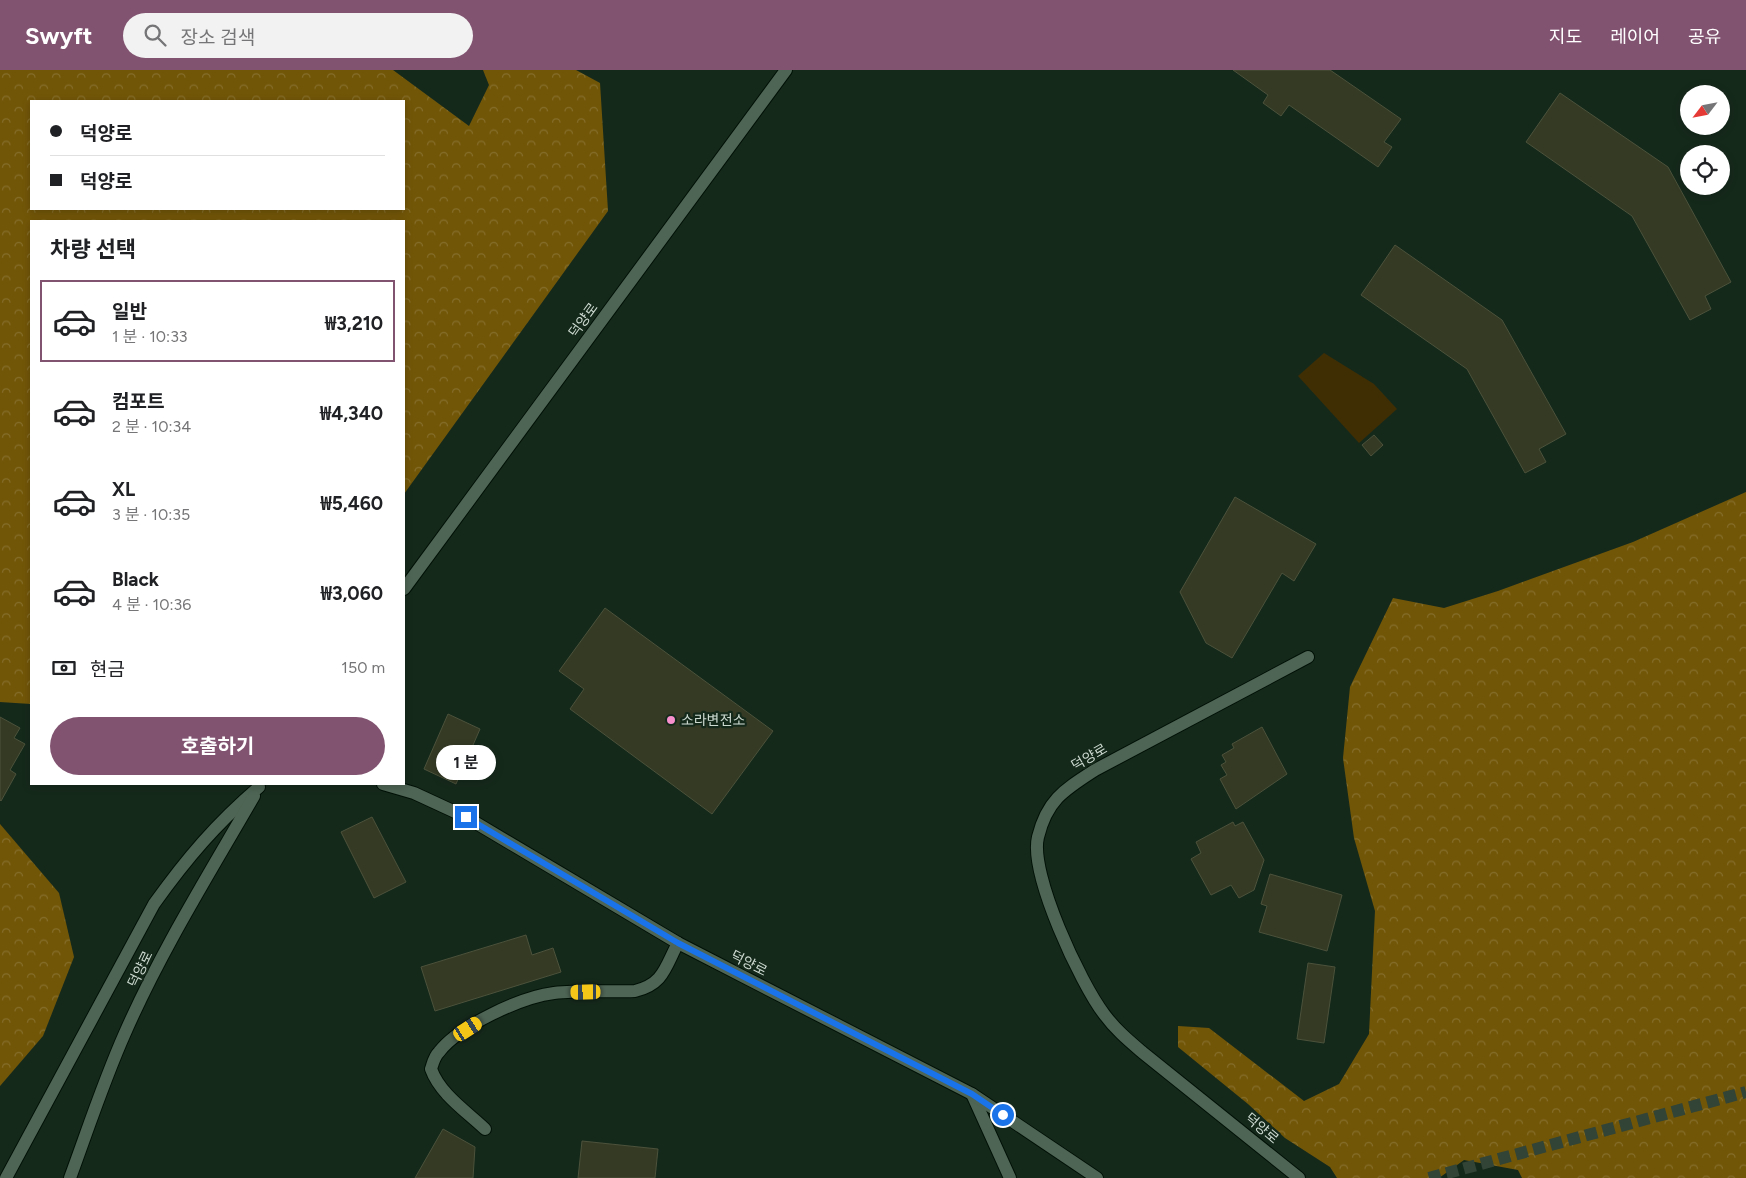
<!DOCTYPE html>
<html lang="ko">
<meta charset="utf-8">
<style>
:root{--surface:#fff;--page:#f2f2f2;--text:#202124;--muted:#757577;--line:#e0e0e0;--accent:#815370}
body{margin:0;font-family:Figtree,"Noto Sans KR",sans-serif;background:var(--page);color:var(--text);height:100vh;display:flex;flex-direction:column;font-size:19px;white-space:nowrap}
*{box-sizing:border-box;margin:0}
p{font-size:16px;color:var(--muted)}
.icon{flex:none;width:28px;height:28px;fill:none;stroke:currentColor;stroke-width:2;stroke-linecap:round;stroke-linejoin:round}
.map{position:relative;flex:1;overflow:hidden}
.details{position:absolute;left:30px;top:150px;width:375px;height:565px;display:flex;flex-direction:column;background:var(--surface);border-radius:0px;box-shadow:0 2px 8px #0003}
.details>*{flex:none}
.banner{position:absolute;left:30px;top:30px;width:375px;height:110px;border-radius:0px;box-shadow:0 2px 8px #0003;display:grid;align-content:center;height:110px;padding:0 20px;background:var(--surface)}
.needle{width:32px;rotate:238deg}
.controls{position:absolute;left:1680px;top:15px;display:grid;gap:10px}
.controls a{display:grid;place-items:center;width:50px;height:50px;border-radius:50%;background:var(--surface);box-shadow:0 2px 8px #0003;font-size:25px}
.end{position:absolute;width:22px;height:22px;margin:-11px;border:6px solid #1a73e8;background:#fff;box-shadow:0 0 0 2px #fff}
.from{border-radius:50%}
.bubble{position:absolute;height:35px;border-radius:18px;background:var(--surface);box-shadow:0 2px 8px #0003;font-size:16px;font-weight:700;line-height:35px;text-align:center}
.car{position:absolute;width:15px;height:30px;margin:-15px -8px;border-radius:6px;box-shadow:0 0 4px 1px #0007;background:linear-gradient(#f5c518 24%,#345 0 40%,#f5c518 0 76%,#345 0 86%,#f5c518 0)}
.banner b{display:flex;align-items:center;gap:18px;height:48px;font-size:19px}
.banner b+b{border-top:1px solid var(--line)}
.banner i{width:12px;height:12px;background:var(--text)}
ul{padding:0;list-style:none}
li{display:flex;align-items:center;gap:15px;height:82px;margin:0 10px 8px;padding:0 10px;border:2px solid transparent;border-radius:0px}
li div{flex:1}
li b{display:block;font-size:19px}
li em{font-style:normal;font-weight:700}
li.on{border-color:var(--accent)}
li>.icon{width:45px;height:45px;stroke-width:1.5}
h2{padding:0 20px;font-size:22px;line-height:60px}
.pay{display:flex;align-items:center;gap:12px;height:55px;padding:0 20px;font-size:19px}
.pay p{margin-inline-start:auto}
.primary-button{display:flex;gap:10px;margin-top:auto;padding:10px 20px}
.primary-button a{flex:1;height:58px;border-radius:30px;background:var(--accent);color:#fff;font-size:20px;font-weight:700;line-height:58px;text-align:center}
header{display:flex;align-items:center;gap:30px;box-sizing:border-box;height:70px;padding:0 25px;background:var(--accent);color:#fff}
header strong{font-size:24px}
nav{display:flex;gap:28px;margin-inline-start:auto;font-size:18px}
.search{width:350px;height:45px;background:var(--page);display:flex;align-items:center;gap:12px;box-sizing:border-box;padding:0 18px;border-radius:28px;color:var(--muted);font-size:19px}
.map>svg:first-child{display:block}
</style>
<header>
<strong>Swyft</strong>
<div class="search"><svg class="icon" aria-label="search" viewBox="0 0 24 24"><circle cx="10" cy="10" r="6"/><path d="M15 15l6 6"/></svg>장소 검색</div>
<nav><a>지도</a><a>레이어</a><a>공유</a></nav>
</header>
<div class="map">
<svg width="1746" height="1108" viewBox="0 0 1746 1108">
<defs>
<pattern id="forest-crowns" width="20" height="18" patternUnits="userSpaceOnUse" patternTransform="scale(1.25)"><rect width="20" height="18" fill="#725608"/><path d="M2 6a3 3 0 1 1 6 0M12 15a3 3 0 1 1 6 0" fill="none" stroke="#856e2b"/></pattern>
</defs>
<rect width="100%" height="100%" fill="#15291b"/>
<!-- green -->
<path fill="#3f2e04" d="M 1324,283 L 1374,314 L 1397,339 L 1359,373 L 1298,306 Z"/>
<!-- forest -->
<g fill="url(#forest-crowns)" fill-rule="evenodd">
<path d="M 0,0 L 393,0 L 469,56 L 489,15 L 483,0 L 576,0 L 600,13 L 608,141 L 404,424 L 404,151 L 31,151 L 31,634 L 0,632 ZM 31,31 L 404,31 L 404,139 L 31,139 Z"/>
<path d="M 1746,422 L 1746,1108 L 1522,1108 L 1518,1100 L 1464,1090 L 1439,1108 L 1337,1108 L 1330,1097 L 1285,1068 L 1248,1034 L 1178,977 L 1178,956 L 1209,958 L 1304,1031 L 1339,1014 L 1369,964 L 1375,841 L 1354,768 L 1343,688 L 1350,617 L 1393,528 L 1444,538 L 1498,521 L 1633,472 Z"/>
<path d="M 0,754 L 59,823 L 74,887 L 43,966 L 0,1016 Z"/>
</g>
<!-- building -->
<g fill="#343a24" stroke="#4c523b">
<path d="M 1233,0 L 1330,0 L 1401,49 L 1384,72 L 1392,77 L 1378,97 L 1289,35 L 1281,46 L 1263,33 L 1268,25 Z"/>
<path d="M 1560,23 L 1668,97 L 1731,212 L 1705,226 L 1711,239 L 1690,250 L 1632,146 L 1526,72 Z"/>
<path d="M 1395,175 L 1502,250 L 1566,364 L 1539,379 L 1546,392 L 1525,403 L 1467,299 L 1361,225 Z"/>
<path d="M 1374,365 L 1383,375 L 1371,386 L 1362,375 Z"/>
<path d="M 1235,427 L 1316,474 L 1294,511 L 1282,503 L 1232,588 L 1206,573 L 1180,522 Z"/>
<path d="M 605,538 L 773,661 L 712,744 L 570,639 L 584,619 L 559,601 Z"/>
<path d="M 448,644 L 480,659 L 456,714 L 424,699 Z"/>
<path d="M 0,647 L 20,658 L 14,668 L 25,674 L 10,700 L 16,704 L 1,731 L 0,730 Z"/>
<path d="M 1262,657 L 1287,704 L 1236,739 L 1220,709 L 1227,705 L 1221,695 L 1226,692 L 1222,685 L 1234,678 L 1232,674 Z"/>
<path d="M 372,747 L 406,812 L 374,828 L 341,762 Z"/>
<path d="M 1233,752 L 1235,756 L 1243,752 L 1264,790 L 1254,820 L 1239,828 L 1231,815 L 1211,825 L 1191,789 L 1201,783 L 1196,772 Z"/>
<path d="M 1270,804 L 1342,825 L 1327,881 L 1259,862 L 1267,836 L 1261,834 Z"/>
<path d="M 526,865 L 532,885 L 553,878 L 561,902 L 435,941 L 421,897 Z"/>
<path d="M 1308,893 L 1335,897 L 1324,973 L 1297,969 Z"/>
<path d="M 443,1059 L 475,1077 L 473,1108 L 415,1108 Z"/>
<path d="M 582,1071 L 658,1079 L 655,1108 L 578,1108 Z"/>
</g>
<g fill="none" stroke-linecap="round" stroke-linejoin="round">
<!-- secondary-tunnel -->
<path stroke="#314436" stroke-width="12" stroke-dasharray="12 6" stroke-linecap="butt" d="M 1429,1108 L 1746,1022"/>
<defs>
<g id="lane">
<path d="M 972,1024 L 1010,1108"/>
<path d="M 485,1059 C 466,1041 440,1024 431,999 C 433,993 434,987 439,982 C 459,956 521,927 554,923 C 580,920 608,922 635,921 C 664,914 665,897 678,873"/>
</g>
<g id="street">
<path d="M 383,714 L 414,723 L 466,747 L 678,873 L 972,1024 L 1097,1108"/>
<path d="M 1299,1108 L 1142,982 C 1128,970 1115,959 1104,944 C 1081,914 1029,804 1038,767 C 1047,730 1064,720 1095,700 L 1308,587"/>
</g>
<g id="secondary">
<path d="M 404,519 L 786,0"/>
<path d="M 6,1108 L 154,834 C 187,788 216,754 259,717"/>
<path d="M 70,1108 C 88,1059 104,1010 125,963 C 161,881 209,804 254,726"/>
</g>
</defs>
<!-- lane casing -->
<use href="#lane" stroke="#011106" stroke-width="14"/>
<!-- street casing -->
<use href="#street" stroke="#011106" stroke-width="14"/>
<!-- secondary casing -->
<use href="#secondary" stroke="#011106" stroke-width="14"/>
<!-- lane -->
<use href="#lane" stroke="#4e6454" stroke-width="12"/>
<!-- street -->
<use href="#street" stroke="#4e6454" stroke-width="12"/>
<!-- secondary -->
<use href="#secondary" stroke="#4e6454" stroke-width="12"/>
</g>
<g fill="none" stroke-linecap="round" stroke-linejoin="round">
<!-- route -->
<path stroke="#1a73e8" stroke-width="6" d="M 466,747 L 678,873 L 972,1024 L 1003,1045"/>
</g>
<!-- markers -->
<circle fill="#f790cd" stroke="#15291b" stroke-width="2" cx="671" cy="650" r="5"/>
<g text-anchor="middle" stroke-width="4.5" stroke-linejoin="round" paint-order="stroke">
<!-- street labels -->
<g font-size="14" fill="#cddad0" stroke="#15291b">
<text transform="translate(583 250) rotate(-54)" y="5">덕양로</text>
<text transform="translate(1089 687) rotate(-30)" y="5">덕양로</text>
<text transform="translate(749 893) rotate(27)" y="5">덕양로</text>
<text transform="translate(140 899) rotate(-64)" y="5">덕양로</text>
<text transform="translate(1262 1058) rotate(40)" y="5">덕양로</text>
</g>
<!-- poi labels -->
<g font-size="14" fill="#cddad0" stroke="#15291b" text-anchor="start">
<text x="681" y="655">소라변전소</text>
</g>
</g>
</svg>
<div class="controls">
<a><svg class="needle" viewBox="-14 -14 28 28"><path d="M0-13l5 13h-10z" fill="#e53935"/><path d="M0 13l5-13h-10z" fill="#757577"/></svg></a>
<a><svg class="icon" aria-label="locate" viewBox="0 0 24 24"><circle cx="12" cy="12" r="6"/><path d="M12 2v4M12 18v4M2 12h4M18 12h4"/></svg></a>
</div>
<i class="end from" style="left:1003px;top:1045px"></i>
<i class="end" style="left:466px;top:747px"></i>
<div class="bubble" style="left:436px;top:675px;width:60px">1 분</div>
<i class="car" style="left:586px;top:922px;rotate:269deg"></i>
<i class="car" style="left:468px;top:959px;rotate:57deg"></i>
<div class="banner">
<b><i class="from"></i>덕양로</b>
<b><i></i>덕양로</b>
</div>
<section class="details">
<h2>차량 선택</h2>
<ul>
<li class="on"><svg class="icon" aria-label="car" viewBox="0 0 24 24"><path d="M5 17H2v-5l4-1 3-4h7l3 4 3 1v5h-3M9 17h6M6 11h13"/><circle cx="7" cy="17" r="2"/><circle cx="17" cy="17" r="2"/></svg><div><b>일반</b><p>1 분 · 10:33</p></div><em>₩3,210</em></li>
<li><svg class="icon" aria-label="car" viewBox="0 0 24 24"><path d="M5 17H2v-5l4-1 3-4h7l3 4 3 1v5h-3M9 17h6M6 11h13"/><circle cx="7" cy="17" r="2"/><circle cx="17" cy="17" r="2"/></svg><div><b>컴포트</b><p>2 분 · 10:34</p></div><em>₩4,340</em></li>
<li><svg class="icon" aria-label="car" viewBox="0 0 24 24"><path d="M5 17H2v-5l4-1 3-4h7l3 4 3 1v5h-3M9 17h6M6 11h13"/><circle cx="7" cy="17" r="2"/><circle cx="17" cy="17" r="2"/></svg><div><b>XL</b><p>3 분 · 10:35</p></div><em>₩5,460</em></li>
<li><svg class="icon" aria-label="car" viewBox="0 0 24 24"><path d="M5 17H2v-5l4-1 3-4h7l3 4 3 1v5h-3M9 17h6M6 11h13"/><circle cx="7" cy="17" r="2"/><circle cx="17" cy="17" r="2"/></svg><div><b>Black</b><p>4 분 · 10:36</p></div><em>₩3,060</em></li>
</ul>
<div class="pay"><svg class="icon" aria-label="cash" viewBox="0 0 24 24"><path d="M3 7h18v10H3z"/><circle cx="12" cy="12" r="2"/></svg>현금<p>150 m</p></div>
<div class="primary-button"><a>호출하기</a></div>
</section>
</div>
